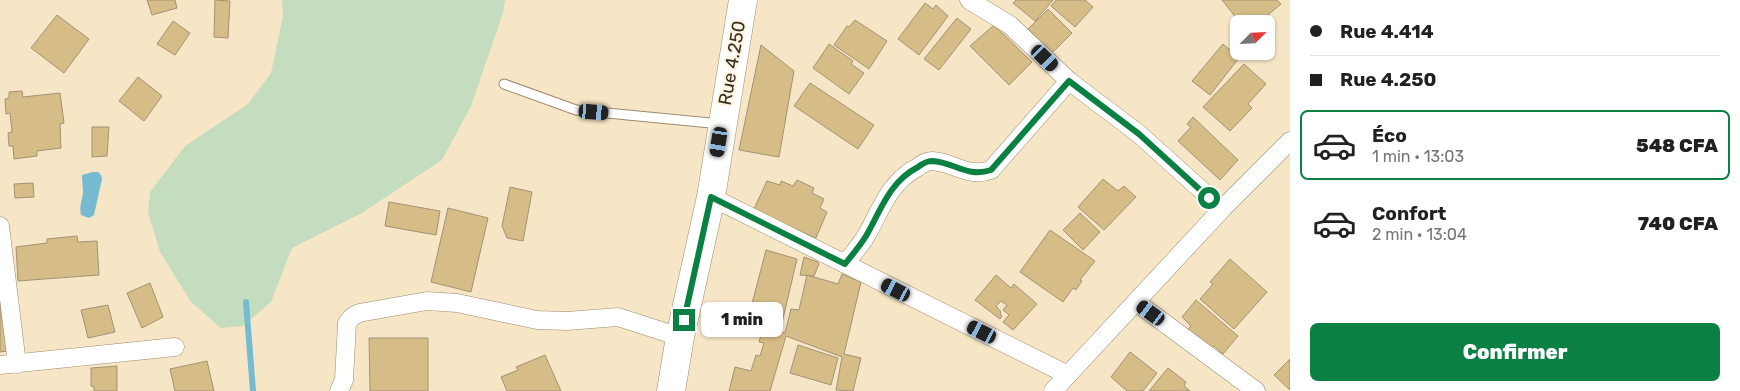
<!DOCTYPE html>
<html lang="fr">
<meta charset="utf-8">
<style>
:root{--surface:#fff;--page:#f2f2f2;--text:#202124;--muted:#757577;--line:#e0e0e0;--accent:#0b8043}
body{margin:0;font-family:Rubik,sans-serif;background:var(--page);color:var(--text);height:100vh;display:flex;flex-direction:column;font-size:19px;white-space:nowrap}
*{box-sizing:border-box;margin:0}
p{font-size:16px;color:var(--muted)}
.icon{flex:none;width:28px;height:28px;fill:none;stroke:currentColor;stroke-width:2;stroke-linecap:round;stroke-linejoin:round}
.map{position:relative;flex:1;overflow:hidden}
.sheet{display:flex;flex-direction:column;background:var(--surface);width:450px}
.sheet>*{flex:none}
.hud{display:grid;align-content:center;height:110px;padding:0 20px;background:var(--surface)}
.needle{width:32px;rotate:66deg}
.fabs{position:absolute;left:1230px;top:15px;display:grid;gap:10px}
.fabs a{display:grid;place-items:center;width:45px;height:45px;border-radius:8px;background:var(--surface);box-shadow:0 1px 4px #0004;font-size:25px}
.end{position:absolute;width:22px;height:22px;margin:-11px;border:6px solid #0b8043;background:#fff;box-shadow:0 0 0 2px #fff}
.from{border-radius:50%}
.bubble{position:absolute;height:35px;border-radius:8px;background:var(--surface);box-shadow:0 1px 4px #0004;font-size:16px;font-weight:800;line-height:35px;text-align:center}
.car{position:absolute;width:15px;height:30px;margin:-15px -8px;border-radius:6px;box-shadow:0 0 4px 1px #0007;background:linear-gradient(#222 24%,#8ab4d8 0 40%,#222 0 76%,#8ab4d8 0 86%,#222 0)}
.hud b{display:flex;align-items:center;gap:18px;height:48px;font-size:19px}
.hud b+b{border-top:1px solid var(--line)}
.hud i{width:12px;height:12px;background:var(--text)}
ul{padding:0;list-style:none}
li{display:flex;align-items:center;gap:15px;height:70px;margin:0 10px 8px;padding:0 10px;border:2px solid transparent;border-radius:8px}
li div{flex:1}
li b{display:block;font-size:19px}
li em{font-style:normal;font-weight:800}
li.active{border-color:var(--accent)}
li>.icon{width:45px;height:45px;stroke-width:1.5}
.button{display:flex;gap:10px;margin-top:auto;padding:10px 20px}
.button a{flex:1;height:58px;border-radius:8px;background:var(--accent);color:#fff;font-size:20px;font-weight:800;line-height:58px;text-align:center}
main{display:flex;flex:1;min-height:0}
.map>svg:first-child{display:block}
</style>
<main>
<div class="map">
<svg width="1290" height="391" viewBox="0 0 1290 391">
<rect width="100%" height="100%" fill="#f7e6c6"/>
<!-- green -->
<path fill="#c5ddbf" d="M 282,0 L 505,0 L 503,13 L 471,106 L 442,160 L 362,213 L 292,248 L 271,302 L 243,326 L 221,328 L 191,302 L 160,252 L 148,212 L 150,192 L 185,146 L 248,104 L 271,73 L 283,16 Z"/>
<!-- water -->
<path fill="#76bbd1" d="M 93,172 L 98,172 L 101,175 L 102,179 L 94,215 L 89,218 L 81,215 C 79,206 82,201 83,193 C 83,187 82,181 82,175 Z"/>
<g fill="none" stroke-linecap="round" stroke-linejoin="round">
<!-- stream -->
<path stroke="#76bbd1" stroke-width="6" d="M 246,302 L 253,391"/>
</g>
<!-- building -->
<g fill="#d6bc86" stroke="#a29375">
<path d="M 147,0 L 175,0 L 177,8 L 152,15 Z"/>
<path d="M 215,0 L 230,1 L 228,38 L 214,37 Z"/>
<path d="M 1016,0 L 1053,0 L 1035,21 L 1013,3 Z"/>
<path d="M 1056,0 L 1085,0 L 1093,7 L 1075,27 L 1051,6 Z"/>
<path d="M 1222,0 L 1277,0 L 1281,4 L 1257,24 L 1241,24 Z"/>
<path d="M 925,3 L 933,9 L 936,5 L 948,16 L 919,55 L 898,39 Z"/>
<path d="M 1048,9 L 1072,33 L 1052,53 L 1028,29 Z"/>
<path d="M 57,15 L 89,39 L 64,73 L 31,48 Z"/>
<path d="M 957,18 L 971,29 L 939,70 L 924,59 Z"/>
<path d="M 855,20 L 887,41 L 869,69 L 834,45 L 847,26 L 849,27 Z"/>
<path d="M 173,21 L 190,33 L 175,55 L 157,44 Z"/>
<path d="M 994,25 L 1032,62 L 1009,85 L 970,46 Z"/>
<path d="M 829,44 L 853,61 L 851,64 L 864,73 L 849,94 L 813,68 Z"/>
<path d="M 1223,44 L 1239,58 L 1210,95 L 1192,81 Z"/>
<path d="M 761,45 L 794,71 L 779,157 L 739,150 Z"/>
<path d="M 1244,64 L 1266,84 L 1248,104 L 1252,108 L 1230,131 L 1203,107 Z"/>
<path d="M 138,77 L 162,96 L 144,121 L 119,101 Z"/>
<path d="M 810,83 L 874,125 L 858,149 L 794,106 Z"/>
<path d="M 22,91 L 23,97 L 60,93 L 64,123 L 60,124 L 61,148 L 37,151 L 37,156 L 14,159 L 13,146 L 9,146 L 8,133 L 12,132 L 10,113 L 6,114 L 5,99 L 9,98 L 9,92 Z"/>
<path d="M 1193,117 L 1238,160 L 1220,180 L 1178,141 L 1191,127 L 1187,124 Z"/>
<path d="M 92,127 L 109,127 L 107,156 L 92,157 Z"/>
<path d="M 1103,179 L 1118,191 L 1124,186 L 1136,197 L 1104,230 L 1078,207 Z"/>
<path d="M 797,180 L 814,188 L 812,193 L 824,199 L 820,208 L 827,212 L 816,238 L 753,211 L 767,181 L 780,185 L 781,181 L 793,186 Z"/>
<path d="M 33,183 L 34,197 L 15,198 L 14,184 Z"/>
<path d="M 510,187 L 532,192 L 523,241 L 507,238 L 502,226 Z"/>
<path d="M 389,202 L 440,211 L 436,235 L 385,226 Z"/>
<path d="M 448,208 L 488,218 L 471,292 L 431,282 Z"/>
<path d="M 1080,213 L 1100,232 L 1083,250 L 1063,230 Z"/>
<path d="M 1050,230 L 1095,261 L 1080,280 L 1082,281 L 1076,290 L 1073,288 L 1063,302 L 1020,272 Z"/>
<path d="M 77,236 L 78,242 L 97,241 L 99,275 L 18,281 L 16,247 L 47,243 L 47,239 Z"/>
<path d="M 766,250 L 797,259 L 781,327 L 748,319 Z"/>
<path d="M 804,257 L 818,262 L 819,264 L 814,276 L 800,275 Z"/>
<path d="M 1230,259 L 1267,292 L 1234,329 L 1200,299 L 1213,284 L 1210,282 Z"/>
<path d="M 842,274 L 861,282 L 844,354 L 861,358 L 853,391 L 836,390 L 842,357 L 786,336 L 770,391 L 729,391 L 735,367 L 751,371 L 756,355 L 760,356 L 764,343 L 759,342 L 763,328 L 785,333 L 791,309 L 799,310 L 807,275 L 838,284 Z"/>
<path d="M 996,275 L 1011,288 L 1014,284 L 1037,304 L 1013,330 L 1003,322 L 1009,315 L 1003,310 L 1007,305 L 1001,301 L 996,306 L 1001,312 L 1000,314 L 1002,316 L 1000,319 L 975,300 Z"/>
<path d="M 150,283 L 163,317 L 142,328 L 127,293 Z"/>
<path d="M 0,298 L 7,351 L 0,352 Z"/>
<path d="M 1196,300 L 1238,336 L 1223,354 L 1214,346 L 1211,349 L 1188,329 L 1191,326 L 1182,317 Z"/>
<path d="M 108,305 L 115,332 L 88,338 L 81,310 Z"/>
<path d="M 369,338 L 428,338 L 428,391 L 370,391 Z"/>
<path d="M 798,345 L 838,358 L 831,385 L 790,373 Z"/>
<path d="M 1130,352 L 1157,373 L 1143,391 L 1127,391 L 1111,377 Z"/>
<path d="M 545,355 L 561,391 L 507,391 L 501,377 L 518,370 L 516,367 Z"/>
<path d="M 1290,359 L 1290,390 L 1274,375 Z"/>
<path d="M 207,361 L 214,391 L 175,391 L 170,369 Z"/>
<path d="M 117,366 L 117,391 L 94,391 L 94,387 L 91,386 L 91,368 Z"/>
<path d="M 1168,368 L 1186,382 L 1184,386 L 1190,391 L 1149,391 Z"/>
</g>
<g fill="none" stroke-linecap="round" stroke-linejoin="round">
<defs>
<path id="lane" d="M 504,84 L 576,110 L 721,124"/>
<g id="street">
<path d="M 969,0 L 1010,25 L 1069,81 L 1139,134 L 1209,197 L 1223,208"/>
<path d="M 711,197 L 1068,375"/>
<path d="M 0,226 L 17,364"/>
<path d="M 845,264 C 852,255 860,246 866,236 C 881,210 889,182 918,167 C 922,164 926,161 932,161 C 954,162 967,178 991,170 L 1069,81"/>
<path d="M 1136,302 L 1256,391"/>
<path d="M 0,365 L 175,347"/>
<path d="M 339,391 L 344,380 L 347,323 L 352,317 L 359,313 L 427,301 L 457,303 L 537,320 L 567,321 L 618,317 L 680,337"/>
<path d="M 1053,391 L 1223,208 L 1290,141"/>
</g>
<path id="primary" d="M 671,391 L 680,337 L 711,197 L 743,0"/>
</defs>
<!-- lane casing -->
<use href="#lane" stroke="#9b8b6d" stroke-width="11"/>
<!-- street casing -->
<use href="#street" stroke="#9b8b6d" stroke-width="19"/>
<!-- primary casing -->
<use href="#primary" stroke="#9b8b6d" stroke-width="29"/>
<!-- lane -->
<use href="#lane" stroke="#fff" stroke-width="9"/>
<!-- street -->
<use href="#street" stroke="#fff" stroke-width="18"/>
<!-- primary -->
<use href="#primary" stroke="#fff" stroke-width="28"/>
</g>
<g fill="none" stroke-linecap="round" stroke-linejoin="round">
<!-- route -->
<path stroke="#0b8043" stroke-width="6" d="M 684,320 L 711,197 L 845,264 C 852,255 860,246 866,236 C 881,210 889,182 918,167 C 922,164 926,161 932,161 C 954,162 967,178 991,170 L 1069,81 L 1139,134 L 1209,198"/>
</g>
<g text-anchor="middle" stroke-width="4.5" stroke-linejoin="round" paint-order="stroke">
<!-- street labels -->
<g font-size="18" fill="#363023" stroke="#fef4e1">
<text transform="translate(732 63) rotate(-80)" y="6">Rue 4.250</text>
</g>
</g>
</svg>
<div class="fabs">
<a><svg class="needle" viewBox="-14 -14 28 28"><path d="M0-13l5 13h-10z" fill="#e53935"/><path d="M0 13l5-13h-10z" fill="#757577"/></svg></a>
</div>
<i class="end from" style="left:1209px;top:198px"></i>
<i class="end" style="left:684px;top:320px"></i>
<div class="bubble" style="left:701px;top:302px;width:82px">1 min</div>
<i class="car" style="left:1045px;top:58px;rotate:134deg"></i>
<i class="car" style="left:594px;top:112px;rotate:95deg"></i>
<i class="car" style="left:719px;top:142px;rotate:189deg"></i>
<i class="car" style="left:896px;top:290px;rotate:297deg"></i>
<i class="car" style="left:1151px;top:313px;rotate:306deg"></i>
<i class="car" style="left:982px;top:332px;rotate:297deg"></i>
</div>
<section class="sheet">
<div class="hud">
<b><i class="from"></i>Rue 4.414</b>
<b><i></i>Rue 4.250</b>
</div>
<ul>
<li class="active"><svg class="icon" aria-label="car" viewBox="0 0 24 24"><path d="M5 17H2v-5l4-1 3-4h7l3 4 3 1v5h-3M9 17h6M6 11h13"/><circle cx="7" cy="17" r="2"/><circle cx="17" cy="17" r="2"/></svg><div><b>Éco</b><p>1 min · 13:03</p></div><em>548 CFA</em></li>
<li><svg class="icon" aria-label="car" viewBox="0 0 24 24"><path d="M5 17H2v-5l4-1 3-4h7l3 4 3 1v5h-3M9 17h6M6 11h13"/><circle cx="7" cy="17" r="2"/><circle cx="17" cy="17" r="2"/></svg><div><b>Confort</b><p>2 min · 13:04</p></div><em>740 CFA</em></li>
</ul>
<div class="button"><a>Confirmer</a></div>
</section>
</main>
